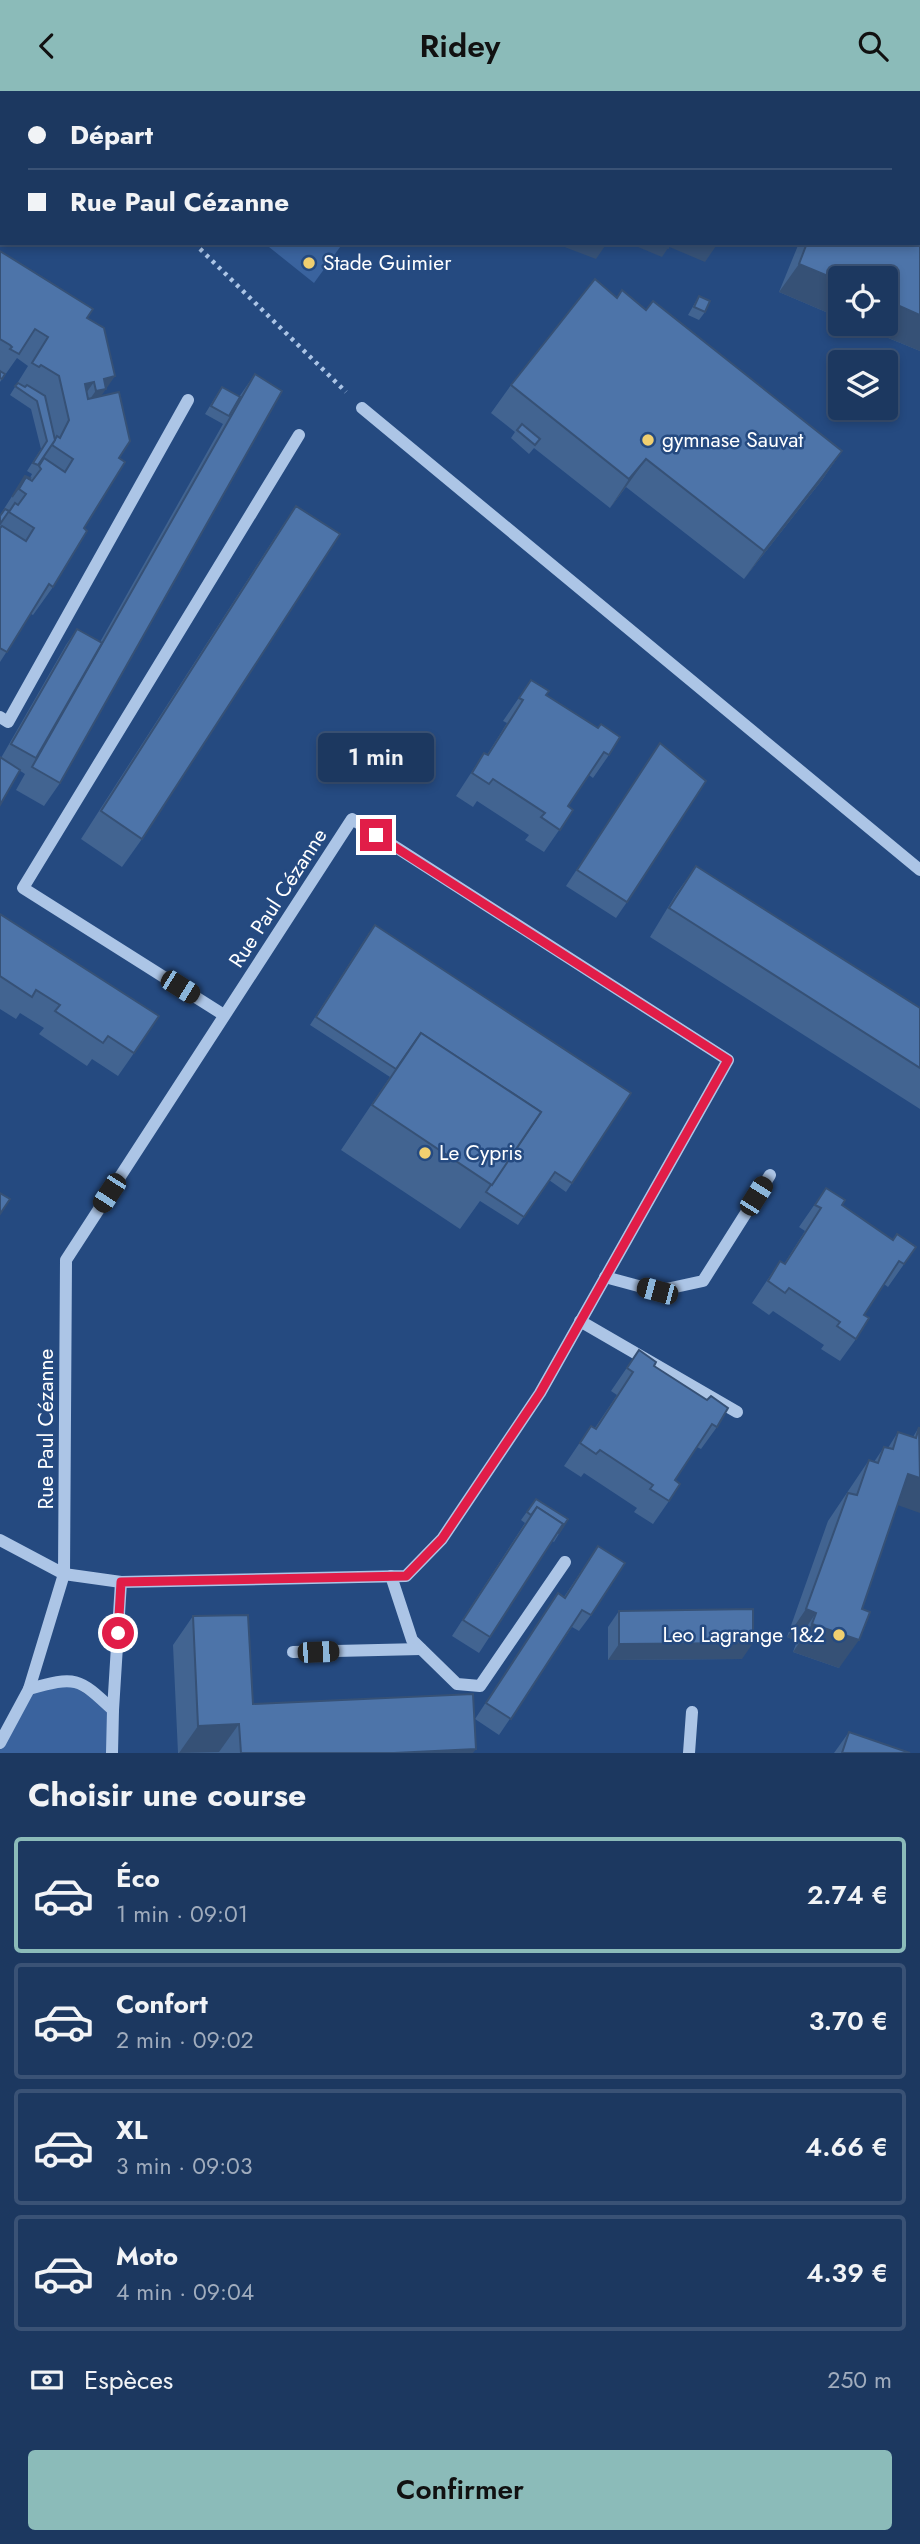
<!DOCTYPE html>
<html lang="fr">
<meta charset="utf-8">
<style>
:root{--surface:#1c3860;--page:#253f66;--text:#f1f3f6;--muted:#a0acbd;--line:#3a5275;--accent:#8bbbb9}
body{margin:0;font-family:Jost,sans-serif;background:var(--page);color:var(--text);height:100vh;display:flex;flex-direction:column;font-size:26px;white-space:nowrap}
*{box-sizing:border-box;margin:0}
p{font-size:23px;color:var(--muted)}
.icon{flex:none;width:38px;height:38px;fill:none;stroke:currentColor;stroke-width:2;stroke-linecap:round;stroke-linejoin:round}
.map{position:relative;height:1662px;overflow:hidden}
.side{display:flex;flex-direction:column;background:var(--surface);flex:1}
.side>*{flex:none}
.banner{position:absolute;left:0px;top:0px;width:920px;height:154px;box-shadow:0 4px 10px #0003,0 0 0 2px var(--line);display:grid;align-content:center;height:154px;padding:0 28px;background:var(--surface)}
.buttons{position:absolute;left:828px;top:175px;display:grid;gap:14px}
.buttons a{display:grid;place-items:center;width:70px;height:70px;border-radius:7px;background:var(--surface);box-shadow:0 4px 10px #0003,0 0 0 2px var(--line);font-size:35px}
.end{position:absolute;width:32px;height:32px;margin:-16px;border:9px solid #e11d48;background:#fff;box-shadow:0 0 0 4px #fff}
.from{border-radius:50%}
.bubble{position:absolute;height:49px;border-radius:7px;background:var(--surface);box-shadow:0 4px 10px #0003,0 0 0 2px var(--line);font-size:23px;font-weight:600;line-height:49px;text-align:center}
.car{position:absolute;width:21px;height:42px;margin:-21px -10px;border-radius:9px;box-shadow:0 0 5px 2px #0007;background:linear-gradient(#222 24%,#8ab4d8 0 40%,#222 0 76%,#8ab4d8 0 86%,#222 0)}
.banner b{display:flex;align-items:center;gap:24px;height:66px;font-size:26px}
.banner b+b{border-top:2px solid var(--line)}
.banner i{width:18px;height:18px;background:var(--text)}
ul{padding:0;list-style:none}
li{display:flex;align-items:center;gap:21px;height:116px;margin:0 14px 10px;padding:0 14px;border:4px solid var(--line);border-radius:7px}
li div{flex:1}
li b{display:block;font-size:26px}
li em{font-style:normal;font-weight:600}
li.current{border-color:var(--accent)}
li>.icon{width:63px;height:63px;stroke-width:1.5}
h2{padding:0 28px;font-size:32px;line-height:84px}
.pay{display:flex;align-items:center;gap:18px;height:77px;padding:0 28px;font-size:26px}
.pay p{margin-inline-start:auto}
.action{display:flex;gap:14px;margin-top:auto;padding:14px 28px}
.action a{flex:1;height:80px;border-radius:7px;background:var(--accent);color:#111;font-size:28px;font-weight:600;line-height:80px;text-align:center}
header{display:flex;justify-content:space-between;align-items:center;height:91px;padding:0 28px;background:var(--accent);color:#111;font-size:32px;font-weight:600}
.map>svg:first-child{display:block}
</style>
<header><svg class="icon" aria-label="back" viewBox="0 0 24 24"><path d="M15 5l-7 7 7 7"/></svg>Ridey<svg class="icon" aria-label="search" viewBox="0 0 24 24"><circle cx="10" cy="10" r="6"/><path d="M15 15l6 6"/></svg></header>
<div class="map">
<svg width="920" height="1662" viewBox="0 0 920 1662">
<rect width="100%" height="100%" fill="#254a80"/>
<!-- green -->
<g fill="#3a639e">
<path d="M 72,0 L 454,0 L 74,2 Z"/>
<path d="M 264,152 L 343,152 L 314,192 Z"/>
<path d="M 62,1589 L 113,1619 L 112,1662 L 0,1662 L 0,1652 L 29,1598 Z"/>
</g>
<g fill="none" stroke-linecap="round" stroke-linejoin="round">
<!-- path -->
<g stroke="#acc5e6" stroke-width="4.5" stroke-dasharray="3.5 5" stroke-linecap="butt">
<path d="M 0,99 L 2,98"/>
<path d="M 194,152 L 346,301"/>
</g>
<!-- minor -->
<g stroke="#acc5e6" stroke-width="12">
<path d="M 653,2 L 655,0"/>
<path d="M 919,145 L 920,146"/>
<path d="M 362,317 L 920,779"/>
<path d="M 0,626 L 8,631 L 188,309"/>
<path d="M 224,924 L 23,797 L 299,344"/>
<path d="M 605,1186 L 657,1200 L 703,1190 L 770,1084"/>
<path d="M 580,1230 L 737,1321"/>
<path d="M 0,1449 L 64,1483 L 121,1491 L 406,1485 L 442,1448 L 540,1302 L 728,969 L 352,728 L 66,1169 L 64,1483 L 29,1598 L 0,1652"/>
<path d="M 391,1485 L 412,1549 L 457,1593 L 480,1595 L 565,1471"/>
<path d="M 293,1561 L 421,1558"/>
<path d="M 29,1598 C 76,1585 78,1586 113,1619 L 112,1662"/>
<path d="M 113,1619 L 121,1491"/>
<path d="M 689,1662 L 692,1621"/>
</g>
</g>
<!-- wall -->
<g fill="#426491">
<path d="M 799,152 L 918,152 L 920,260 L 854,233 L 886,233 L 840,187 L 840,227 L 779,201 Z"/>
<path d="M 0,160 L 87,227 L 101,305 L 119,367 L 53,496 L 33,524 L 31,523 L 0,571 L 0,424 L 25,385 L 30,387 L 32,383 L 27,380 L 41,358 L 31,318 L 10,304 L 28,275 L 17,267 L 0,291 Z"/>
<path d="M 699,205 L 705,221 L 699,229 L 688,224 Z"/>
<path d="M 617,207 L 646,219 L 842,360 L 822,389 L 744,488 L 626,396 L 610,417 L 534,357 L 529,363 L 511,347 L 515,341 L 491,322 L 511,294 Z"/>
<path d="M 255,283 L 60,692 L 44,715 L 16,699 L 25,683 L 1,667 L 66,554 L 77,538 L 100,551 L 223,333 L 205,323 L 216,305 L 222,296 L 239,306 Z"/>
<path d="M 296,415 L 142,748 L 122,776 L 81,748 L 277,443 Z"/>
<path d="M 531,589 L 609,664 L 593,687 L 589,684 L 568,715 L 573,719 L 544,761 L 525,749 L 529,744 L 477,710 L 473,716 L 456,705 L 484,662 L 487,664 L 507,632 L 503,630 Z"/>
<path d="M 660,652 L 627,811 L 616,827 L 566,795 Z"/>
<path d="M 696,775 L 920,917 L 920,1018 L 650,846 L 676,803 Z"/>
<path d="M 0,823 L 134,962 L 118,985 L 92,968 L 87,975 L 39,943 L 44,937 L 20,922 L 16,928 L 0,918 Z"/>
<path d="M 369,842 L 631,1002 L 566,1101 L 549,1089 L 518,1134 L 480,1110 L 460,1138 L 341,1059 L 390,986 L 310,934 Z"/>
<path d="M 826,1097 L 842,1114 L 893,1149 L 916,1156 L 888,1196 L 884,1193 L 864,1224 L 856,1248 L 840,1270 L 821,1258 L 824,1254 L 773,1220 L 769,1224 L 752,1212 L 780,1170 L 784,1173 L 805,1140 L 799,1136 Z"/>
<path d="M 639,1259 L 654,1275 L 717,1336 L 701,1358 L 697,1356 L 675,1389 L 669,1410 L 653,1433 L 634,1421 L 637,1417 L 584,1382 L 581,1386 L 564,1375 L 591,1335 L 595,1337 L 617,1304 L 611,1300 Z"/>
<path d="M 919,1336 L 898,1414 L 839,1577 L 793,1561 L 797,1550 L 787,1546 L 828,1430 L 869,1369 L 874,1371 L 884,1356 L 888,1357 L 898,1341 L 913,1346 Z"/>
<path d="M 536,1408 L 568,1428 L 554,1451 L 552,1450 L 479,1562 L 452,1545 L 525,1432 L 521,1429 Z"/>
<path d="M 598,1455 L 591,1524 L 579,1540 L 572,1536 L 499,1644 L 475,1628 L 558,1502 L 564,1506 Z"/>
<path d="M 619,1520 L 742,1568 L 608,1569 L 608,1536 Z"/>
<path d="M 193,1525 L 253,1613 L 473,1662 L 178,1662 L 173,1554 Z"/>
<path d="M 849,1641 L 910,1662 L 834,1662 Z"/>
</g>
<!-- shaded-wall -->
<g fill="#365176">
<path d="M 554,152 L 607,152 L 596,168 Z"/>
<path d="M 640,152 L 656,152 L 668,157 L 662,166 L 638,156 Z"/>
<path d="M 660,152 L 710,152 L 716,155 L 705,171 Z"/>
<path d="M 799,173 L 840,190 L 840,227 L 779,201 Z"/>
<path d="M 886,209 L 920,224 L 920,260 L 854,233 L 886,233 Z"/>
<path d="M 115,285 L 95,314 L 76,328 L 104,288 Z"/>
<path d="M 94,291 L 74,319 L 85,293 Z"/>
<path d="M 842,360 L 822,389 L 744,488 L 764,460 Z"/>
<path d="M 646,368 L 626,396 L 610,417 L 629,388 Z"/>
<path d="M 908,1383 L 920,1387 L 920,1422 L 889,1411 Z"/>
<path d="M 806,1518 L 816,1522 L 797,1550 L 787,1546 Z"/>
<path d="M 812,1533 L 859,1549 L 839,1577 L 793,1561 Z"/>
<path d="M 753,1552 L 742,1568 L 608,1569 L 619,1553 Z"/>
<path d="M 239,1633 L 219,1661 L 179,1662 L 198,1635 Z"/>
<path d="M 476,1658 L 473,1662 L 394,1662 Z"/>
</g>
<!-- building -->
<g fill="#4d74a9" stroke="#365176" stroke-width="2">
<path d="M 735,0 L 793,0 L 793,2 L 734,2 Z"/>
<path d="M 910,0 L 920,0 L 920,55 L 919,55 L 919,2 L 910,2 Z"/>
<path d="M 656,152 L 670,152 L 668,157 Z"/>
<path d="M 807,152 L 920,153 L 920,224 L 886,209 L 886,187 L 840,187 L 840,190 L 799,173 Z"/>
<path d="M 0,160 L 93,218 L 87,227 L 104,237 L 115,285 L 104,288 L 106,298 L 96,300 L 94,291 L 85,293 L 88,308 L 119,301 L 130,350 L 119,367 L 125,371 L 84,437 L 87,440 L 53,496 L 49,493 L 7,561 L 0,557 L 0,437 L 2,435 L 26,450 L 34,437 L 9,421 L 15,412 L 18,414 L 26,403 L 19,398 L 26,386 L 32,390 L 41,378 L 39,375 L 44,367 L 65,381 L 73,368 L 52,354 L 57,345 L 60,347 L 69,329 L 59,285 L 41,274 L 39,276 L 32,272 L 48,246 L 35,238 L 19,263 L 10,258 L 12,256 L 10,254 L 0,248 Z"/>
<path d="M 595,188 L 617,207 L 622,199 L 646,219 L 653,210 L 842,360 L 764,460 L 646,368 L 629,388 L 511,294 Z"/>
<path d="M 699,205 L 710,210 L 705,221 L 694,216 Z"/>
<path d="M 0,280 L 5,283 L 2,288 L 0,287 Z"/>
<path d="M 255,283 L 282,300 L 60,692 L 32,676 Z"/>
<path d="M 18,292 L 25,296 L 27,294 L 45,305 L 55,349 L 38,374 L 33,372 L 47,350 L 37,310 L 15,295 Z"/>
<path d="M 222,296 L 240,306 L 229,325 L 211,315 Z"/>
<path d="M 522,333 L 540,348 L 535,354 L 517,339 Z"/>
<path d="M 25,385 L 30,387 L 29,388 L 26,386 L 12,406 Z"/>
<path d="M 296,415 L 340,443 L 142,748 L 101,720 Z"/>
<path d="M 5,418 L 9,420 L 0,433 L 0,425 Z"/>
<path d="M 77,538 L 102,552 L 36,667 L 11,653 Z"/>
<path d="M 531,589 L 549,600 L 546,604 L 598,637 L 601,633 L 620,646 L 609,664 L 604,661 L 568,715 L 573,719 L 560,739 L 541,726 L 545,722 L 493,688 L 489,693 L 472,682 L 484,662 L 488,664 L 523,609 L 519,607 Z"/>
<path d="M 660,652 L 706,690 L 627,811 L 577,779 Z"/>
<path d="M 0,666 L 20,679 L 0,714 Z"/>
<path d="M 696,775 L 920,917 L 920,977 L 669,817 Z"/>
<path d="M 0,823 L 159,925 L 134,962 L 108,945 L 103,952 L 55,920 L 60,914 L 36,899 L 32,906 L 0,885 Z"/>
<path d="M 375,834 L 631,1002 L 572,1092 L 555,1081 L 524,1126 L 486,1101 L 541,1021 L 421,942 L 396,978 L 316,926 Z"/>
<path d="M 421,942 L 541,1021 L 492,1094 L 372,1014 Z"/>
<path d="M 826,1097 L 845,1109 L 842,1114 L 893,1149 L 897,1143 L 916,1156 L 904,1173 L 899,1170 L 864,1224 L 869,1227 L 856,1248 L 837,1235 L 840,1231 L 789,1197 L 785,1202 L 768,1190 L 780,1170 L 785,1173 L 821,1117 L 815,1114 Z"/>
<path d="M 0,1102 L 10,1108 L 0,1123 Z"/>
<path d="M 639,1259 L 656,1271 L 654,1275 L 707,1309 L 711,1305 L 728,1317 L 717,1336 L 712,1333 L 675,1389 L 680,1393 L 669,1410 L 650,1398 L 653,1394 L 600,1359 L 596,1363 L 580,1352 L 591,1335 L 596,1338 L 633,1281 L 627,1277 Z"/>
<path d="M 919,1336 L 920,1387 L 908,1383 L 862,1518 L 870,1521 L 859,1549 L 812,1533 L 816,1522 L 806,1518 L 848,1402 L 857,1404 L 869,1369 L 878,1372 L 884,1356 L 893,1358 L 898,1341 L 916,1347 Z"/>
<path d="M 536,1408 L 568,1428 L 559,1442 L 558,1441 L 563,1433 L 537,1416 L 531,1424 L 527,1421 Z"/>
<path d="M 537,1416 L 563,1433 L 490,1546 L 463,1529 Z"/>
<path d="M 598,1455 L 625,1472 L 591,1524 L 582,1519 L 511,1628 L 486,1612 L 558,1502 L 565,1507 Z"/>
<path d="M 753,1518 L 753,1552 L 619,1553 L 619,1520 Z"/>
<path d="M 248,1524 L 253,1613 L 473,1603 L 476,1658 L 394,1662 L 241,1662 L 239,1633 L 198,1635 L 193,1525 Z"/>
<path d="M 849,1641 L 910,1662 L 842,1662 Z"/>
</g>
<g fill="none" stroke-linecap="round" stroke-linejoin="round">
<!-- route -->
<path stroke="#e11d48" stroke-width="9" d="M 118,1542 L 121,1491 L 406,1485 L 442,1448 L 540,1302 L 728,969 L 376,744"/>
</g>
<!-- markers -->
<g fill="#f0cf70" stroke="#254a80" stroke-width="2.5">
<circle cx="309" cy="172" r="7"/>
<circle cx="648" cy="349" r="7"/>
<circle cx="425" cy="1062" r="7"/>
<circle cx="839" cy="1544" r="7"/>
</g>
<g text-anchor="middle" stroke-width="5" stroke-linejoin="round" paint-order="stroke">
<!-- poi labels -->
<g font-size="21" fill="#fff" stroke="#254a80" text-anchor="start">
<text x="323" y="179">Stade Guimier</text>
<text x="662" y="356">gymnase Sauvat</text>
<text x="439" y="1069">Le Cypris</text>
<text x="825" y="1551" text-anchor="end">Leo Lagrange 1&amp;2</text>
</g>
<!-- street labels -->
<g font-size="21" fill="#fff" stroke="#254a80">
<text transform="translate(278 807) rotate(-57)" y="7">Rue Paul Cézanne</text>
<text transform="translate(46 1338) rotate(-90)" y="7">Rue Paul Cézanne</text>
</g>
</g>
</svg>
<div class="buttons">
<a><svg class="icon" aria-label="locate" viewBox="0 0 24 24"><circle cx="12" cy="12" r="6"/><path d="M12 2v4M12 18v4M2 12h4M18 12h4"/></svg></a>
<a><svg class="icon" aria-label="layers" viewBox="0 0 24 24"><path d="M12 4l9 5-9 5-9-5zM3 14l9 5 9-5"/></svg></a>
</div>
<i class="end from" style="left:118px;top:1542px"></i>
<i class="end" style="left:376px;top:744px"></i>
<div class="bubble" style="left:318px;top:642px;width:116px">1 min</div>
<i class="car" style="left:180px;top:896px;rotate:122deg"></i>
<i class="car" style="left:109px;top:1102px;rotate:213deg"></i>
<i class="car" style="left:756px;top:1105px;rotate:32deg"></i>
<i class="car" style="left:657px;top:1200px;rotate:285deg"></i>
<i class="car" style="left:318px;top:1561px;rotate:88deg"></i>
<div class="banner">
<b><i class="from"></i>Départ</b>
<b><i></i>Rue Paul Cézanne</b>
</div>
</div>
<section class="side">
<h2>Choisir une course</h2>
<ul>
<li class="current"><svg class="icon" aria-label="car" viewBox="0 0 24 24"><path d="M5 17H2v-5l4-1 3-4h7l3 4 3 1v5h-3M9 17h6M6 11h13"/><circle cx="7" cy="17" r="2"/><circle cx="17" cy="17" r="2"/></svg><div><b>Éco</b><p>1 min · 09:01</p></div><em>2.74 €</em></li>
<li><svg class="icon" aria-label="car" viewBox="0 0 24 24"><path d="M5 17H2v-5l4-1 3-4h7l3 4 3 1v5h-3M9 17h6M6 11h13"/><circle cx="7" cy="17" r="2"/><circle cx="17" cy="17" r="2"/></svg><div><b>Confort</b><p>2 min · 09:02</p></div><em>3.70 €</em></li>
<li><svg class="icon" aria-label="car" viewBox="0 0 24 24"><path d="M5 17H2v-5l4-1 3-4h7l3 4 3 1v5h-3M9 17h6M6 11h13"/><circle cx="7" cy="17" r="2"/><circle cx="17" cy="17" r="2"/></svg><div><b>XL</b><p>3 min · 09:03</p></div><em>4.66 €</em></li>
<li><svg class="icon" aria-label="car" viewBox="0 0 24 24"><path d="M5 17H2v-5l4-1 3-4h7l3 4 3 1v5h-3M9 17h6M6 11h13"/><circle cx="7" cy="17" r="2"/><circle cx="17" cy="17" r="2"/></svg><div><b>Moto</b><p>4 min · 09:04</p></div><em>4.39 €</em></li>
</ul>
<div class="pay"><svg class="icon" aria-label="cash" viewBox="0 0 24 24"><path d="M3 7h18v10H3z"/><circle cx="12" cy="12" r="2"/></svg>Espèces<p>250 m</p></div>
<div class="action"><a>Confirmer</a></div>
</section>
